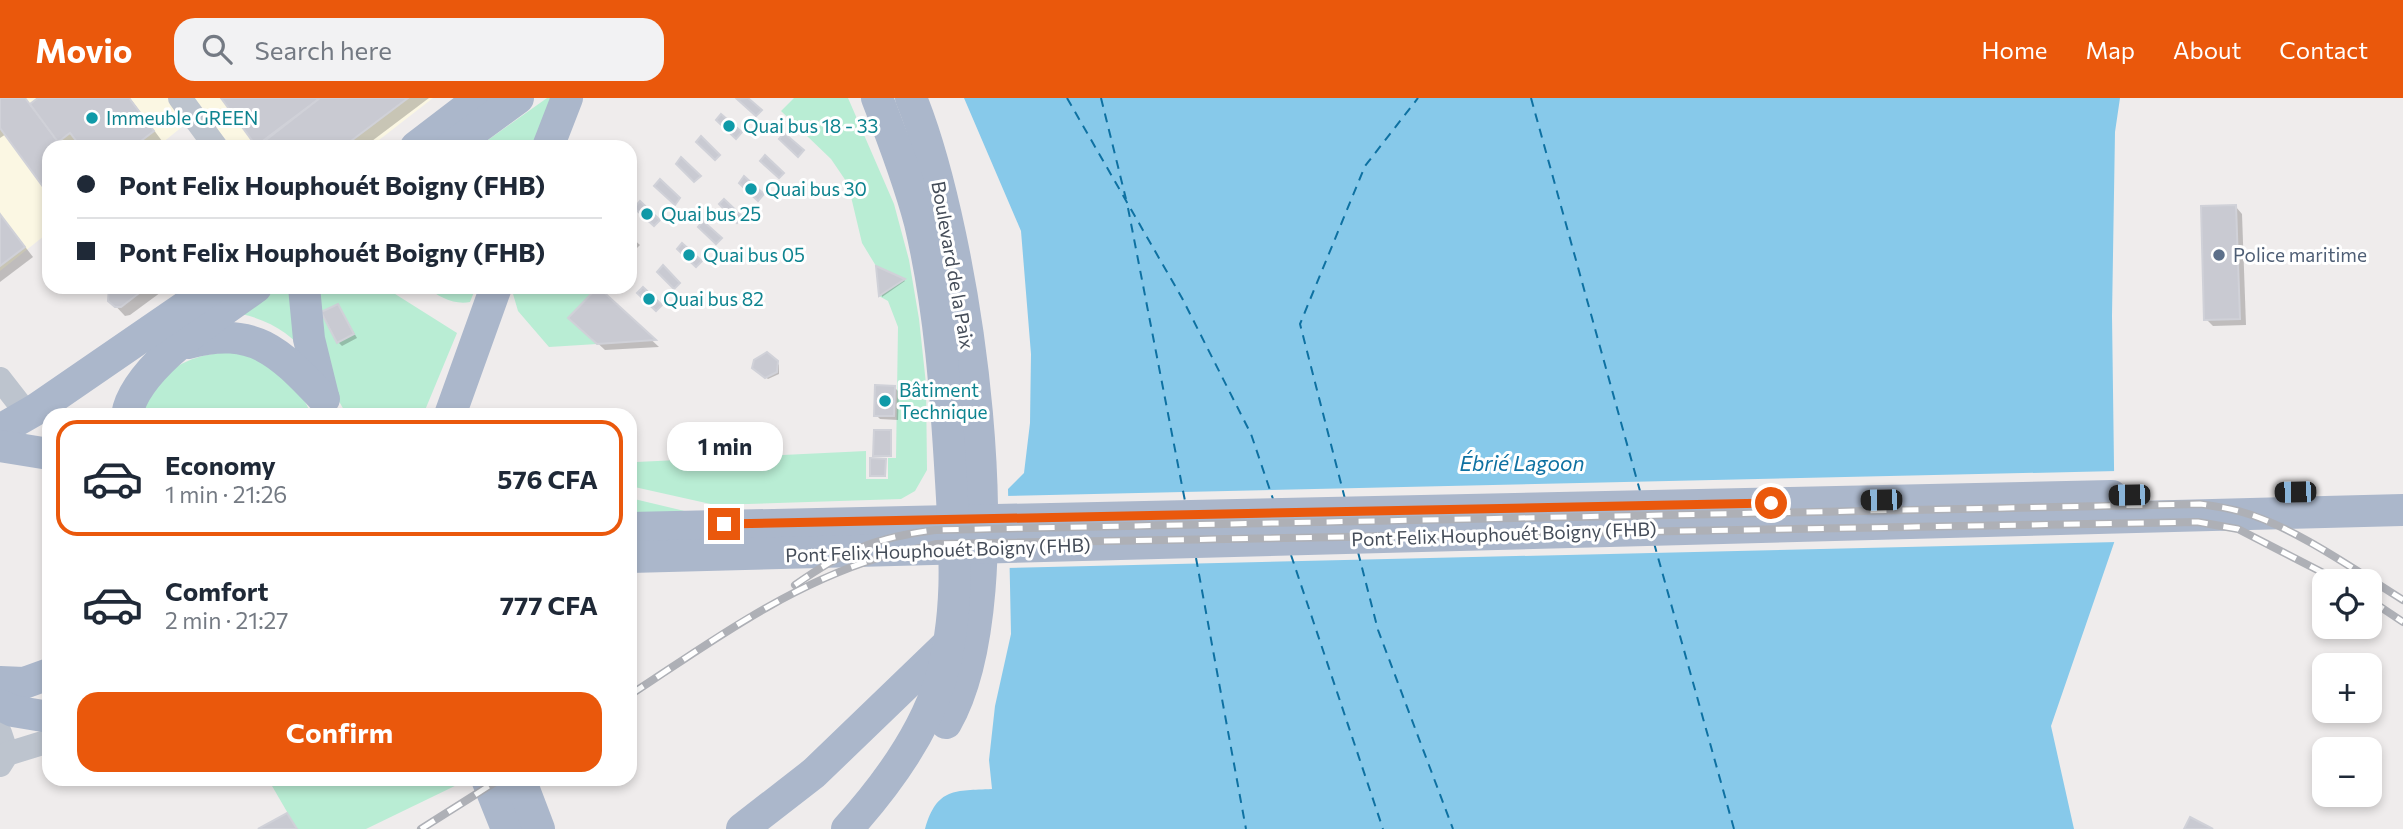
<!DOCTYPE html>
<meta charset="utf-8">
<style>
:root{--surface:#fff;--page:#f2f2f3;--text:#1f2937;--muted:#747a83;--line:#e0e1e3;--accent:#ea580c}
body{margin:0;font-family:Commissioner,sans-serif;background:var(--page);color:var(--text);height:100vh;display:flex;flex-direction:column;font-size:26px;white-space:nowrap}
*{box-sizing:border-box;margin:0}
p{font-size:23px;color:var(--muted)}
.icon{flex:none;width:38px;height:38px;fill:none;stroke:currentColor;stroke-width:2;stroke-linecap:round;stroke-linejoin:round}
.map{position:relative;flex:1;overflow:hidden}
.side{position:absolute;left:42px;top:310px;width:595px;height:378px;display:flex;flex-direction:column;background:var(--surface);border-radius:21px;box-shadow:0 4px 10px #0003}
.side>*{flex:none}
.hud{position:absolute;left:42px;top:42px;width:595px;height:154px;border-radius:21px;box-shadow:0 4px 10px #0003;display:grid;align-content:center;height:154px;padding:0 35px;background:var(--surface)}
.fabs{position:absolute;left:2312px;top:471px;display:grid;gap:14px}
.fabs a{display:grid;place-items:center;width:70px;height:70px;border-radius:14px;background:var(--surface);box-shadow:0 4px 10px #0003;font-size:35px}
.end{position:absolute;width:32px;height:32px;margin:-16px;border:9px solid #ea580c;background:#fff;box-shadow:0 0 0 4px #fff}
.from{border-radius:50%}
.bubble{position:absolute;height:49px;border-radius:21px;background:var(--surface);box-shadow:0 4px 10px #0003;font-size:23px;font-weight:700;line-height:49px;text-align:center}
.car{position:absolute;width:21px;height:42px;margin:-21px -10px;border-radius:9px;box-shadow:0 0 5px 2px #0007;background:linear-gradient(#222 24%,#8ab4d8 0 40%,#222 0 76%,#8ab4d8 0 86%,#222 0)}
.hud b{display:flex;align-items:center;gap:24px;height:66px;font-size:26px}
.hud b+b{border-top:2px solid var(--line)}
.hud i{width:18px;height:18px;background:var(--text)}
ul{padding:12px 0 0;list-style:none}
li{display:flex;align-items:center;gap:21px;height:116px;margin:0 14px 10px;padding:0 21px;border:4px solid transparent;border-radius:21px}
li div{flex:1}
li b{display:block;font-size:26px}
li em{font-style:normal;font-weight:700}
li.active{border-color:var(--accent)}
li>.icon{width:63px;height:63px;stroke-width:1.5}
.button{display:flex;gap:14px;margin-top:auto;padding:14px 35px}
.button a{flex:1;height:80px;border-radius:21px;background:var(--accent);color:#fff;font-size:28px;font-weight:700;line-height:80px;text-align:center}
header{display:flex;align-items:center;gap:42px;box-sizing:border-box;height:98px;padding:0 35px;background:var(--accent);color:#fff}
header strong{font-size:33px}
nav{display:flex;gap:38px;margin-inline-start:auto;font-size:24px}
.search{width:490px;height:63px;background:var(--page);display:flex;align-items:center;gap:18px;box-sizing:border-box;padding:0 24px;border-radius:21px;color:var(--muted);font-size:26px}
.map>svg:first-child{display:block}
</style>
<header>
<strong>Movio</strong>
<div class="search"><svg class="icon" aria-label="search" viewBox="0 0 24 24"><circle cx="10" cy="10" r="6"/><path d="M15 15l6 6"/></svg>Search here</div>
<nav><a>Home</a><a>Map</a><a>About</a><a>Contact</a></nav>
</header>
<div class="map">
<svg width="2403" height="731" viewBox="0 0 2403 731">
<rect width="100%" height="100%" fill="#efecec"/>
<!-- commercial -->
<path fill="#fbf7e3" d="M 0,0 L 433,0 L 370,49 L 231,49 L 203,12 L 157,49 L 49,49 L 49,134 L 0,173 Z"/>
<!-- green -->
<g fill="#b9edd4">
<path d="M 547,0 L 554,0 L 534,49 L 478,49 Z"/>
<path d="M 794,0 L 848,0 L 894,106 L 909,162 L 919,221 L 926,286 L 927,372 L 915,393 L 901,401 L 715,407 L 630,388 L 630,328 L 636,328 L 636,364 L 866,353 L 866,381 L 888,381 L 888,360 L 896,360 L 898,229 L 888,203 L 879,198 L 904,181 L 876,168 L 862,145 L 848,86 L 831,61 L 781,13 Z"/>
<path d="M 280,189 L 384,189 L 457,235 L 423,317 L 347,317 C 320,270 298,228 241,216 Z"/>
<path d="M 426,189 L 476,189 L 470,204 C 454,207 439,199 426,189 Z"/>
<path d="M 511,189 L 597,189 L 568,220 L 597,246 L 549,249 L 518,213 Z"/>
<path d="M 248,253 C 273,269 301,288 311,317 L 140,317 C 164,263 193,255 248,253 Z"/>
<path d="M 630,400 L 693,415 L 630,416 Z"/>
<path d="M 268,681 L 462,681 L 463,684 L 366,731 L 297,731 Z"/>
</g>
<!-- water -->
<path fill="#87c9ea" d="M 964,0 L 2120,0 L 2115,34 L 2112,218 L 2115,442 L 2051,628 L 2074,731 L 925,731 C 937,689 955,693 992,691 L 989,662 L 995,608 L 1011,536 L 1008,391 L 1024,375 L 1030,325 L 1031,256 L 1021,133 Z"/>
<!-- pier -->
<path fill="#efecec" d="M 2117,373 L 2118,444 L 1006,470 L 1004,398 Z"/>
<!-- shadow -->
<g fill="#0003">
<path d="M 0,0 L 25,0 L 31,8 L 41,0 L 130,0 L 162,43 L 153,49 L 83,49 L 79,44 L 66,49 L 60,44 L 61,49 L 49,49 L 49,94 L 6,36 L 0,40 Z"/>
<path d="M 223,0 L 429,0 L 364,49 L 259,49 Z"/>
<path d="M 2236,109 L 2242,116 L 2246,227 L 2213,228 L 2206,221 Z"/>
<path d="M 0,116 L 33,159 L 0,184 Z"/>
<path d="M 630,138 L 640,147 L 636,151 L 630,145 Z"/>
<path d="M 878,171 L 904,182 L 905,183 L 882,199 Z"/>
<path d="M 111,189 L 168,189 L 130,217 L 125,218 L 110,202 Z"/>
<path d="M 597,191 L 659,249 L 605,252 L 577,226 Z"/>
<path d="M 338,208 L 357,240 L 342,248 L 338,244 Z"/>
<path d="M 767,256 L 779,267 L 779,276 L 768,281 L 754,270 Z"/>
<path d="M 894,289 L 899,294 L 898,322 L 880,321 L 876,317 Z"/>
<path d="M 891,334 L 892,359 L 877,359 L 875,357 Z"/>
<path d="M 885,362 L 886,379 L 873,379 L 871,377 Z"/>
</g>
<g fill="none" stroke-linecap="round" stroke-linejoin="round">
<!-- ferry -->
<g stroke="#0e71a2" stroke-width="2" stroke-dasharray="9 7" stroke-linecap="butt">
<path d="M 1067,0 L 1182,200 L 1251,336 L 1273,401"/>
<path d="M 1101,0 L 1126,101"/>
<path d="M 1531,0 L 1640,393"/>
<path d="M 1128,110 L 1185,403"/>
<path d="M 1345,401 L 1300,226 L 1365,68 L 1418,0"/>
<path d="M 1654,445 L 1734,731"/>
<path d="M 1358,454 L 1378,532 L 1453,731"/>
<path d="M 1291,457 L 1383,731"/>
<path d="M 1196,460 L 1246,731"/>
</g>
</g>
<!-- building -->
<g fill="#c9cad2" stroke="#d0d1d8" stroke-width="2">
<path d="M 0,0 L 25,0 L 62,49 L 49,49 L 49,97 L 0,30 Z"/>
<path d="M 38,0 L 129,0 L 154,33 L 133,49 L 81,49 L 70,35 L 58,44 L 30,6 Z"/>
<path d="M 221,0 L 320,0 L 256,48 Z"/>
<path d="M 320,0 L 408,0 L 343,49 L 257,49 Z"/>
<path d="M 748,0 L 762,12 L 756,18 L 737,1 Z"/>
<path d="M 721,16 L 742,34 L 736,41 L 716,22 Z"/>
<path d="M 784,35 L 804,52 L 798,59 L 779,41 Z"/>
<path d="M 701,38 L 720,57 L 715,62 L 696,44 Z"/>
<path d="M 765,57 L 784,75 L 779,80 L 760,63 Z"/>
<path d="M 681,59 L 701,78 L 694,84 L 676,66 Z"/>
<path d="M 744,78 L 764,96 L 758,103 L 739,85 Z"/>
<path d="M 660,81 L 680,100 L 675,107 L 654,88 Z"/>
<path d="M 724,101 L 743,119 L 737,125 L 719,106 Z"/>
<path d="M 640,103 L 660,122 L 654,128 L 634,110 Z"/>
<path d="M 2236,107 L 2240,221 L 2204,222 L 2201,108 Z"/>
<path d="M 0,116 L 25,149 L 0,168 Z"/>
<path d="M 703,123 L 722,140 L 716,146 L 698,129 Z"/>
<path d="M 682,145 L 702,163 L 696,169 L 677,151 Z"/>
<path d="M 663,167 L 680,185 L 674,191 L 657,174 Z"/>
<path d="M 876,168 L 905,181 L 879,198 Z"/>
<path d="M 109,189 L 147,189 L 121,209 L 115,209 L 108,203 Z"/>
<path d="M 598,189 L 656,242 L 597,246 L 568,220 Z"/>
<path d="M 643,189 L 662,207 L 656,213 L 637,195 Z"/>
<path d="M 338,206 L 354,236 L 337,245 L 321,214 Z"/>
<path d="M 767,254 L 778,263 L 777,274 L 765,280 L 752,270 L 754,262 Z"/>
<path d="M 875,287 L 895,288 L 894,318 L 874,318 Z"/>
<path d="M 874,332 L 891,332 L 891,358 L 873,358 Z"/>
<path d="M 870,360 L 886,361 L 885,378 L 870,378 Z"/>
<path d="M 287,715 L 297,731 L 258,731 Z"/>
<path d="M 2190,719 L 2213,731 L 2184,731 Z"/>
</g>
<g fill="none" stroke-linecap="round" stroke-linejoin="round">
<!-- minor -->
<g stroke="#bdc4ce" stroke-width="24">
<path d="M 180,0 L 216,49"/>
<path d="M 0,281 L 28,317"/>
<path d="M 0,635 L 7,656"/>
<path d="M 0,667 L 7,656 L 49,643"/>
</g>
<!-- major -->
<g stroke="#abb7cb" stroke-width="32">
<path d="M 911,0 C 966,135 1020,496 946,625"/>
<path d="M 416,49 L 480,0"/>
<path d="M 451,49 L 518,0"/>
<path d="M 548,49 L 567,0"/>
<path d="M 304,189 L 309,241 L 323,298"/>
<path d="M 188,245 C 255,227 280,255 324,301"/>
<path d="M 127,317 C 135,268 218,217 256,189"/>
<path d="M 450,317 L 496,189"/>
<path d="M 0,332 L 35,312 L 214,189"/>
<path d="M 0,348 L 49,356"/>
<path d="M 630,430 L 2112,398"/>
<path d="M 630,459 L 2403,412"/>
<path d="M 0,584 L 24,585 L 49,576"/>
<path d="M 0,607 L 13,613 L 49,619"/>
<path d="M 487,681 L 507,731"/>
<path d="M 520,681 L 539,731"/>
<path d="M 742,731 L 814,675 L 949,545"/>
<path d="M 847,731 C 884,690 923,637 940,583 C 960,518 955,451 951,383 C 946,298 940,209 920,125 C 909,83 893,41 877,0"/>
</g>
<defs>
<g id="rail">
<path d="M 795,487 C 843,453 877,439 935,432 L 2200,406 C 2214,408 2229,410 2242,414 C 2293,428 2358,474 2403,502"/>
<path d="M 2370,502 L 2403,524"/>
<path d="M 630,597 C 709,545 787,488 878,460 C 897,454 917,451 936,446 L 2198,424 L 2238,431 L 2339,483"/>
<path d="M 421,731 L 500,681"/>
</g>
</defs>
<!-- rail casing -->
<use href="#rail" stroke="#aeb0b6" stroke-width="8"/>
<!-- rail -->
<use href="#rail" stroke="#fff" stroke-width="5" stroke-dasharray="16" stroke-linecap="butt"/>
</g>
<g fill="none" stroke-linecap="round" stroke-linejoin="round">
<!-- route -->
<path stroke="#ea580c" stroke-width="9" d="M 724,426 L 1771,405"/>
</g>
<!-- markers -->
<g fill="#0f9aa8" stroke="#fff" stroke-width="2.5">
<circle cx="92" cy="20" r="7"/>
<circle cx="729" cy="28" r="7"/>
<circle cx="751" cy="91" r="7"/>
<circle cx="647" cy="116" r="7"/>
<circle cx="689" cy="157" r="7"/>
<circle cx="649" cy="201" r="7"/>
<circle cx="885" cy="303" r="7"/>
</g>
<circle fill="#5c6f8a" stroke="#fff" stroke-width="2.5" cx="2219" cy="157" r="7"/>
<g text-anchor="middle" stroke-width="6" stroke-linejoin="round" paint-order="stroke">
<!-- culture labels -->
<g font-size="19" fill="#0d838f" stroke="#fff" text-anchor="start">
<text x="106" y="27">Immeuble GREEN</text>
<text x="743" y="35">Quai bus 18 - 33</text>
<text x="765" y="98">Quai bus 30</text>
<text x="661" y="123">Quai bus 25</text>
<text x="703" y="164">Quai bus 05</text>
<text x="663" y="208">Quai bus 82</text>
<text x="899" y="299">Bâtiment<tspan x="899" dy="22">Technique</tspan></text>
</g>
<!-- service labels -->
<g font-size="19" fill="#4e5e75" stroke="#fff" text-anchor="start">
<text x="2233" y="164">Police maritime</text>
</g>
<!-- street labels -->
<g font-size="19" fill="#454d59" stroke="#fff">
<text transform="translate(953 167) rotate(80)" y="7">Boulevard de la Paix</text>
<text transform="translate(1504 436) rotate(-2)" y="7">Pont Felix Houphouét Boigny (FHB)</text>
<text transform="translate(938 452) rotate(-2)" y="7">Pont Felix Houphouét Boigny (FHB)</text>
</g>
<!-- water labels -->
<g font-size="21" font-style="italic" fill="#0e71a2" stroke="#fff">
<text x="1522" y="373">Ébrié Lagoon</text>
</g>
</g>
</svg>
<div class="fabs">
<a><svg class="icon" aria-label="locate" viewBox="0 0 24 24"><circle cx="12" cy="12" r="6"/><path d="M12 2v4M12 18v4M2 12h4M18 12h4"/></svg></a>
<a>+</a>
<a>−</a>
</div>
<i class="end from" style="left:1771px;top:405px"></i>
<i class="end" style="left:724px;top:426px"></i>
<div class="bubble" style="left:667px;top:324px;width:116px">1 min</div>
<i class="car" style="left:2295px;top:394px;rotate:269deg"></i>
<i class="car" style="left:2129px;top:397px;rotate:269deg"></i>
<i class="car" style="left:1881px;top:402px;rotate:269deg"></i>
<div class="hud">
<b><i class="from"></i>Pont Felix Houphouét Boigny (FHB)</b>
<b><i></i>Pont Felix Houphouét Boigny (FHB)</b>
</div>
<section class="side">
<ul>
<li class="active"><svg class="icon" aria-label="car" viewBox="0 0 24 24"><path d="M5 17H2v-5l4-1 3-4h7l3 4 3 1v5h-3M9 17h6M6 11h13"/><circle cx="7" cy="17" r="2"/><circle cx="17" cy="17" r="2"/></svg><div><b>Economy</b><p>1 min · 21:26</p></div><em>576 CFA</em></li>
<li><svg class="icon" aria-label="car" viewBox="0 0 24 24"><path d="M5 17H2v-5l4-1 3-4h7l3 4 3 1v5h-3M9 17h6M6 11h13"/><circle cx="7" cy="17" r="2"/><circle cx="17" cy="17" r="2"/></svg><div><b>Comfort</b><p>2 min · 21:27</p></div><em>777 CFA</em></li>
</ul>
<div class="button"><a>Confirm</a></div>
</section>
</div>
